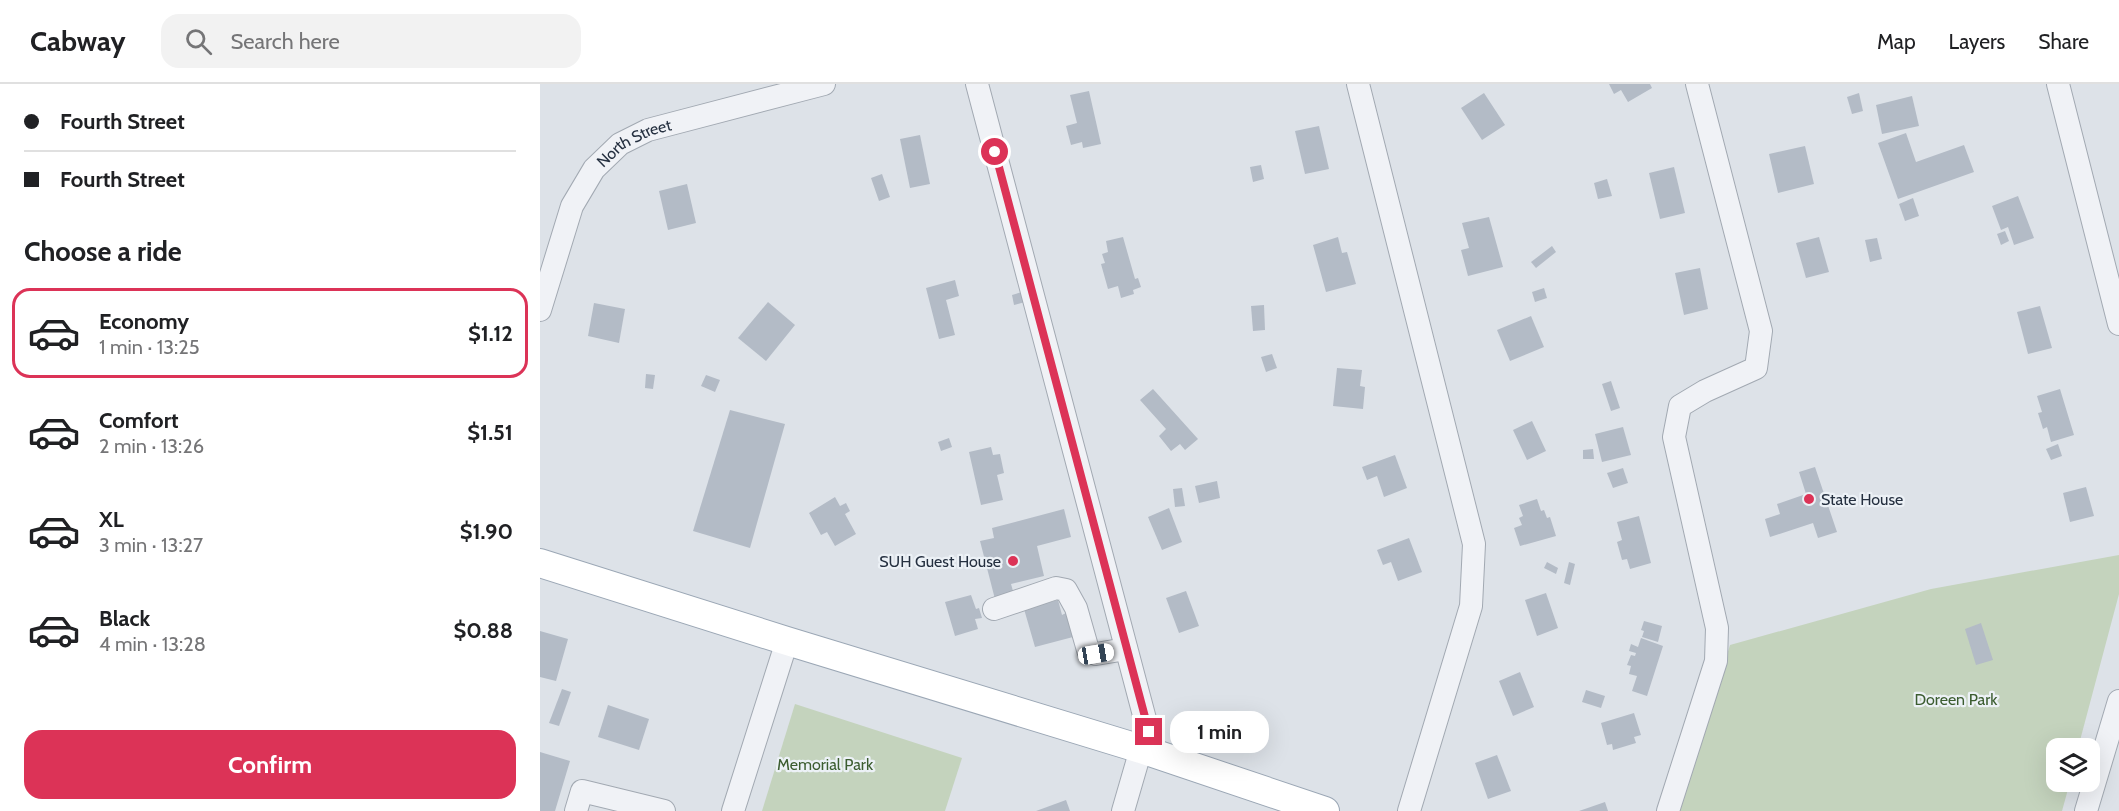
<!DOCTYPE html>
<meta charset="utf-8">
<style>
:root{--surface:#fff;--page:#f2f2f2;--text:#202124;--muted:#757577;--line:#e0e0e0;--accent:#dc3357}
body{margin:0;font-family:Cabin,sans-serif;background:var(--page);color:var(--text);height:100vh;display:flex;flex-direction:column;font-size:22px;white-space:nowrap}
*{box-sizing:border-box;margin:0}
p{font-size:20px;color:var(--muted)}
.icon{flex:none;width:33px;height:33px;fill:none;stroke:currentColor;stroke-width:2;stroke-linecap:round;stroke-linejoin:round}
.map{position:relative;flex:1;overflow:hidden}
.panel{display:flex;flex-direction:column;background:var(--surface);width:540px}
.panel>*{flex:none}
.top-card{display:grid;align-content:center;height:132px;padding:0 24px;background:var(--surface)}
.controls{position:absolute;left:1506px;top:654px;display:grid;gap:12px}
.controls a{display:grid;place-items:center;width:54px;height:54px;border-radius:12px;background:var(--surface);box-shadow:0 6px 24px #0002;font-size:30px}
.end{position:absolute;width:27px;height:27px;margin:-14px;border:8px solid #dc3357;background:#fff;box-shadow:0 0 0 3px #fff}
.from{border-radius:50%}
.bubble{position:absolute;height:42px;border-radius:18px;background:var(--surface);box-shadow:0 6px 24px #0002;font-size:20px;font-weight:700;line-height:42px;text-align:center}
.car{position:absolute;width:18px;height:36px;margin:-18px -9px;border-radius:8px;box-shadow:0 0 4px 2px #0007;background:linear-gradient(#fff 24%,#345 0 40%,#fff 0 76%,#345 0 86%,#fff 0)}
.top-card b{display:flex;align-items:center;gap:21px;height:57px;font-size:22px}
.top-card b+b{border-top:2px solid var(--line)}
.top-card i{width:15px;height:15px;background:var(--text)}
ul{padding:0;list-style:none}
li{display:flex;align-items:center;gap:18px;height:90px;margin:0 12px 9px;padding:0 12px;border:3px solid transparent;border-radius:18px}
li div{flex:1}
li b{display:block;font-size:22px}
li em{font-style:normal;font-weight:700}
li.active{border-color:var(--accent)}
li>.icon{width:54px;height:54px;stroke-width:1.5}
h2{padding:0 24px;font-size:27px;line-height:72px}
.cta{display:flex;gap:12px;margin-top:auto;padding:12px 24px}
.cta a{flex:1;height:69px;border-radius:18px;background:var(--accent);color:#fff;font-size:24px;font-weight:700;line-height:69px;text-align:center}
header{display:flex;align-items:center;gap:36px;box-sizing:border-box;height:84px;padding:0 30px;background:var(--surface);border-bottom:2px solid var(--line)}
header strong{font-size:28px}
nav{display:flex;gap:33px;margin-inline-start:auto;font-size:21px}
.search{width:420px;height:54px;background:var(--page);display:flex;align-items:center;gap:15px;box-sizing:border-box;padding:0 21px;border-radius:18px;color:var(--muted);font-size:22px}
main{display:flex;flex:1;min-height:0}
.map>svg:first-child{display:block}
</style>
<header>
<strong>Cabway</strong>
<div class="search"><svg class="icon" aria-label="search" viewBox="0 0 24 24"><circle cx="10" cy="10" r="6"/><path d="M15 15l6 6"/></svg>Search here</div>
<nav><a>Map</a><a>Layers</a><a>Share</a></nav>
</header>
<main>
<section class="panel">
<div class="top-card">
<b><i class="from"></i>Fourth Street</b>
<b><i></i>Fourth Street</b>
</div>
<h2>Choose a ride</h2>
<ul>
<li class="active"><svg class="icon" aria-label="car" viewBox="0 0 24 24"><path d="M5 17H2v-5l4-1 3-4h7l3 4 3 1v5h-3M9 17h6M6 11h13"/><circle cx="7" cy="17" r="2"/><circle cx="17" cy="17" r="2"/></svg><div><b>Economy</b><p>1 min · 13:25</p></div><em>$1.12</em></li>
<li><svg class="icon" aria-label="car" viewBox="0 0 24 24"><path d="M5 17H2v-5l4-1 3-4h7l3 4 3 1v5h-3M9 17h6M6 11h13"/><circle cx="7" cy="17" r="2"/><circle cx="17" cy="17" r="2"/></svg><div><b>Comfort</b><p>2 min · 13:26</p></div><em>$1.51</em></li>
<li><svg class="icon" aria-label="car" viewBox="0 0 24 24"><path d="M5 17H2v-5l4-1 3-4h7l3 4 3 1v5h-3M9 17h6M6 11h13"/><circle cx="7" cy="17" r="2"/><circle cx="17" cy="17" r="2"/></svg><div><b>XL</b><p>3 min · 13:27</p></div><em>$1.90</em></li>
<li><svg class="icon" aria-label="car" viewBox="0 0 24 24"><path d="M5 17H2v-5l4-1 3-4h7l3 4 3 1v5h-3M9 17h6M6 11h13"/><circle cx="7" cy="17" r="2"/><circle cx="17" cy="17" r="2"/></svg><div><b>Black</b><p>4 min · 13:28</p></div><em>$0.88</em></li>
</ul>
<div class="cta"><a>Confirm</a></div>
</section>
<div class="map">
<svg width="1579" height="727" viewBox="0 0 1579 727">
<rect width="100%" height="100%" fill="#dde2e8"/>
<!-- green -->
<g fill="#c4d3bd">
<path d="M 1579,471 L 1579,510 L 1538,664 L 1516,664 L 1516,698 L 1530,698 L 1522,727 L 1139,727 L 1190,561 L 1391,505 Z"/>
<path d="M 255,620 L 422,674 L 405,727 L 222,727 Z"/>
</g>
<!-- building -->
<g fill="#b3bbc6">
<path d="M 1069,0 L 1110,0 L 1112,4 L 1088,18 L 1081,6 L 1074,10 Z"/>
<path d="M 549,7 L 561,60 L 543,64 L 542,58 L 531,61 L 526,42 L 537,39 L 530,11 Z"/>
<path d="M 944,9 L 965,41 L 942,56 L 921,24 Z"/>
<path d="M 1319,9 L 1323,27 L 1312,30 L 1307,13 Z"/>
<path d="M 1372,12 L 1379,42 L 1342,50 L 1336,21 Z"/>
<path d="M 779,42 L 789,85 L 765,90 L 755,47 Z"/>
<path d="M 1366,49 L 1376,78 L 1424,61 L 1434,88 L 1358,115 L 1338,59 Z"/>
<path d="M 380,51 L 390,100 L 370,104 L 360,55 Z"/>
<path d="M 1265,62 L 1274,100 L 1238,109 L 1229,70 Z"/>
<path d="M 721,81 L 724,95 L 713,98 L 710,83 Z"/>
<path d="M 1134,83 L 1145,129 L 1120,135 L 1109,89 Z"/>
<path d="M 342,90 L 350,113 L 339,117 L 331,94 Z"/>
<path d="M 1067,95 L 1072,112 L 1058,115 L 1054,99 Z"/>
<path d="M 147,100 L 156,139 L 128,146 L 119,107 Z"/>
<path d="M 1478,112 L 1494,154 L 1474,161 L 1468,143 L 1461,146 L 1452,122 Z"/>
<path d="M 1373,114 L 1379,132 L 1365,137 L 1359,120 Z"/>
<path d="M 949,133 L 963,183 L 928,192 L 921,166 L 929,164 L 922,139 Z"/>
<path d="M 1465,147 L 1469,157 L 1461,161 L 1457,150 Z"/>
<path d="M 583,153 L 595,195 L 598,194 L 601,203 L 593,206 L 594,210 L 581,214 L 578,202 L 568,205 L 561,180 L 565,179 L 562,170 L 568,168 L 566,157 Z"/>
<path d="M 798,153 L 802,169 L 807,168 L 816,200 L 786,208 L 773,161 Z"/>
<path d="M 1279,153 L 1289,188 L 1266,194 L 1256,159 Z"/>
<path d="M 1337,154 L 1342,175 L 1330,178 L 1325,156 Z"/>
<path d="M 1012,162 L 1016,168 L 996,184 L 991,178 Z"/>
<path d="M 1160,184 L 1168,225 L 1144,231 L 1135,189 Z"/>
<path d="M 415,196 L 419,212 L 406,216 L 415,251 L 399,255 L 386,204 Z"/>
<path d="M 1004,204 L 1007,214 L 995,218 L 992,208 Z"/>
<path d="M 482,208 L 485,218 L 474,221 L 472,211 Z"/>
<path d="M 228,218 L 255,241 L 226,277 L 198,254 Z"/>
<path d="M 54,219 L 85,225 L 79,259 L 48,252 Z"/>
<path d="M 724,221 L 725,246 L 713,247 L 711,222 Z"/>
<path d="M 1500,222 L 1512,264 L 1488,270 L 1477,228 Z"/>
<path d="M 991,232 L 1004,263 L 970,277 L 957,246 Z"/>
<path d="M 732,270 L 737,284 L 726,288 L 721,273 Z"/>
<path d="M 797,284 L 822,286 L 820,302 L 825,303 L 823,325 L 793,322 Z"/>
<path d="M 106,290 L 115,291 L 113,305 L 105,304 Z"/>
<path d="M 166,291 L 180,296 L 175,308 L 161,302 Z"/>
<path d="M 1071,297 L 1080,324 L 1071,327 L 1062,300 Z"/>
<path d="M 613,305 L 658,355 L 645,366 L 640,360 L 631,367 L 619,352 L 626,345 L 600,316 Z"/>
<path d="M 1520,305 L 1534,351 L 1511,358 L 1507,343 L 1503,345 L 1498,329 L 1502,328 L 1497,312 Z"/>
<path d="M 190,326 L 245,340 L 210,464 L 153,447 Z"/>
<path d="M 992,337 L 1006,367 L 987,376 L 973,346 Z"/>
<path d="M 1083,343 L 1091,371 L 1062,378 L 1055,350 Z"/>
<path d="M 409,354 L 412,363 L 401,367 L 398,358 Z"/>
<path d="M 1518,360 L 1522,372 L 1511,376 L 1506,365 Z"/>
<path d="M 451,363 L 453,371 L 460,370 L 464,389 L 457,391 L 463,416 L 441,421 L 429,368 Z"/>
<path d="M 1053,365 L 1054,375 L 1043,375 L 1043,366 Z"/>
<path d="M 855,371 L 867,404 L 844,413 L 837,392 L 827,396 L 822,383 Z"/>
<path d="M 1275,383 L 1297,448 L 1278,454 L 1273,439 L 1230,453 L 1225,435 L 1240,430 L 1237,420 L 1266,410 L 1259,388 Z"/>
<path d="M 1083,384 L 1088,399 L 1073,404 L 1067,389 Z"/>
<path d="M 677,397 L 680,414 L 659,419 L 655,402 Z"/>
<path d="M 1546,403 L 1554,432 L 1530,438 L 1523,409 Z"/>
<path d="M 642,404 L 645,422 L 635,423 L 633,405 Z"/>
<path d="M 295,413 L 300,422 L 306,419 L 310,427 L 305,430 L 316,450 L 295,462 L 287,448 L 281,451 L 269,429 Z"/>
<path d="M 997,415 L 1001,427 L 1004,426 L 1007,434 L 1010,433 L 1016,452 L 980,462 L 974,444 L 982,441 L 979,434 L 983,432 L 979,421 Z"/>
<path d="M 629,424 L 642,458 L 622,466 L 608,433 Z"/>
<path d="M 524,425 L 531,453 L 497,462 L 504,492 L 471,500 L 475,514 L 456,519 L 440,457 L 454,454 L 452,444 Z"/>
<path d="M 1099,432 L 1111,479 L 1090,485 L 1087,475 L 1082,476 L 1077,458 L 1082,456 L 1077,438 Z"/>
<path d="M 869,454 L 882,488 L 858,497 L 851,478 L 843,481 L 837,466 Z"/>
<path d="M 1007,478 L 1018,484 L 1016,490 L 1004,484 Z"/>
<path d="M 1029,478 L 1035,480 L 1030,501 L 1024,499 Z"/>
<path d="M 646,507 L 659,542 L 639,549 L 626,514 Z"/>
<path d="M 1006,509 L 1018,544 L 997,552 L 985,516 Z"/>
<path d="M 431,511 L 436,525 L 439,524 L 442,534 L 435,535 L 438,545 L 415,552 L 405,518 Z"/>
<path d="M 518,516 L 522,531 L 526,529 L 533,553 L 495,563 L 484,525 Z"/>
<path d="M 1104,537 L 1122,542 L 1118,558 L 1102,553 L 1104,547 L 1101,546 Z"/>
<path d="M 1441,539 L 1453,576 L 1436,581 L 1425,545 Z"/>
<path d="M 0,547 L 28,555 L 16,597 L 0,593 Z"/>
<path d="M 1101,554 L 1123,562 L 1107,612 L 1092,607 L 1097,592 L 1089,590 L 1091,582 L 1087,581 L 1091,571 L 1095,572 L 1096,569 L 1089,567 L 1091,560 L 1098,563 Z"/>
<path d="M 980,588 L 994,623 L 973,632 L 959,597 Z"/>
<path d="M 22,605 L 31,608 L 19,642 L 9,639 Z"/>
<path d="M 1046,606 L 1065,612 L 1061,624 L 1042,618 Z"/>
<path d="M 68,621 L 109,635 L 99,666 L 58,653 Z"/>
<path d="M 1094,629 L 1101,651 L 1094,653 L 1096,659 L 1073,666 L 1072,660 L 1067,661 L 1061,639 Z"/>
<path d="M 0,668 L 30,677 L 15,727 L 0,727 Z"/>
<path d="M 957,671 L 971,707 L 948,715 L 935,679 Z"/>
<path d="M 526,716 L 530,727 L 496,727 Z"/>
<path d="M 1065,718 L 1068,727 L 1039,727 Z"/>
</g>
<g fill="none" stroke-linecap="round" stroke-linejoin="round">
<defs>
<g id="minor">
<path d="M 437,0 L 614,669"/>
<path d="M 818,0 L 934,460 L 931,522 L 869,727"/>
<path d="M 1518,0 L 1579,240"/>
<path id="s1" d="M 0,226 L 32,122 L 54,85 L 80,60 L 108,46 L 284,0"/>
<path d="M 454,525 L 516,504 L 526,506 L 536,524 L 548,566 L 556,570 L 586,565"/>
<path d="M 36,727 L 42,707 L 124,727"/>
<path d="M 193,727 L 247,557"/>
<path d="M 583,727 L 601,665"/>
<path d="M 1128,727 L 1176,577 L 1177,544 L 1134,353 L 1140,322 L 1165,307 L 1216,284 L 1221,247 L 1157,0"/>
<path d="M 1546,727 L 1579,617"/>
</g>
<path id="major" d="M 0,479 L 247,557 L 601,665 L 785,727"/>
</defs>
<!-- minor casing -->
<use href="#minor" stroke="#a2a9b2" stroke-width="24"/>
<!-- major casing -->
<use href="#major" stroke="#9ba7b5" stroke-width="30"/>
<!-- minor -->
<use href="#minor" stroke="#f0f2f6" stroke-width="22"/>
<!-- major -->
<use href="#major" stroke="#fff" stroke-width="28"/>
</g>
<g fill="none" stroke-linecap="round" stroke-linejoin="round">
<!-- route -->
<path stroke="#dc3357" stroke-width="8" d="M 455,68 L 609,648"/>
</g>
<!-- markers -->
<g fill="#dc3357" stroke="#ecf1f6" stroke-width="2">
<circle cx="1269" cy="415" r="6"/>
<circle cx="473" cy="477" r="6"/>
</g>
<g text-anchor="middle" stroke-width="4.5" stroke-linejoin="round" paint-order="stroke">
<!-- street labels -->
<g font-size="16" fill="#253040" stroke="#ecf1f6">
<text dy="6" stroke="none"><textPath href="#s1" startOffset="201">North Street</textPath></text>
</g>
<!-- poi labels -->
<g font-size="16" fill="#253040" stroke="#ecf1f6" text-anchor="start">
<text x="1281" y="421">State House</text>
<text x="461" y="483" text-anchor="end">SUH Guest House</text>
</g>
<!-- park labels -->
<g font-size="16" fill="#3c5d30" stroke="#ecf1f6">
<text x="1416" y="621">Doreen Park</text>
<text x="285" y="686">Memorial Park</text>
</g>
</g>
</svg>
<div class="controls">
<a><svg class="icon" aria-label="layers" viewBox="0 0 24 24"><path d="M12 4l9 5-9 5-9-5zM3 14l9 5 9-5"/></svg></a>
</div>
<i class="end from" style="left:455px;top:68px"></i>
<i class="end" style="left:609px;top:648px"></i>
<div class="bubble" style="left:630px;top:627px;width:99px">1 min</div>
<i class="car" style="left:556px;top:570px;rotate:81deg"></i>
</div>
</main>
